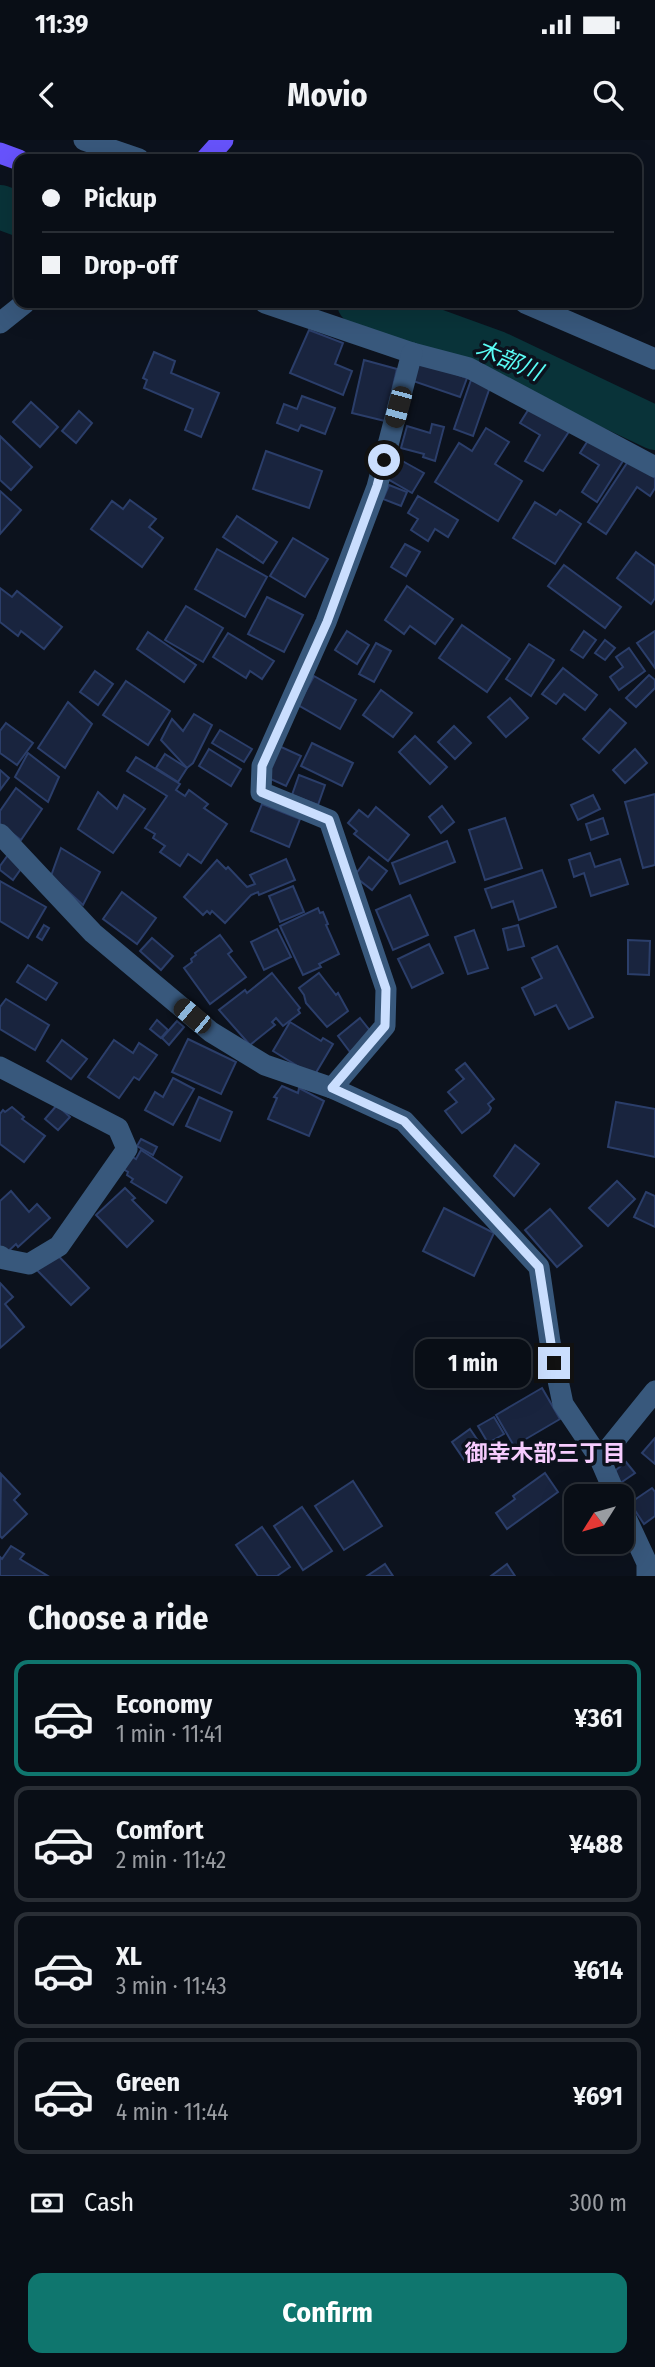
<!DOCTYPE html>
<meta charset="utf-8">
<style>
:root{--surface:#090e16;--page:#171c23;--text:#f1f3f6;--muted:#999ca1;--line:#292e35;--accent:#0f766e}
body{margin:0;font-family:"Fira Sans Condensed","Noto Sans JP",sans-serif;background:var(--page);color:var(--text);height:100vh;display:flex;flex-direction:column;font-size:26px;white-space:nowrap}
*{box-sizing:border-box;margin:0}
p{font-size:23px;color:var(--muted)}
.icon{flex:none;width:38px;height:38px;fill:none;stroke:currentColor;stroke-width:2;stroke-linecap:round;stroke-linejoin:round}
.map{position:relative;height:1436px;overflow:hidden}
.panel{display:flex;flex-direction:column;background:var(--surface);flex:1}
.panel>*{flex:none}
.banner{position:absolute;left:14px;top:14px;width:628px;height:154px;border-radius:14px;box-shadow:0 7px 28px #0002,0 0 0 2px var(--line);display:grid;align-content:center;height:154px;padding:0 28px;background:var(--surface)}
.needle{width:46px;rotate:233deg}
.controls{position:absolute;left:564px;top:1344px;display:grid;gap:14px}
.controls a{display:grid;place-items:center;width:70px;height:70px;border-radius:14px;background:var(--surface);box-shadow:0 7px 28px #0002,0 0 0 2px var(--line);font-size:35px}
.end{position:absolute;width:32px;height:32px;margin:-16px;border:9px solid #cadefe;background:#111;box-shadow:0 0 0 4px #111}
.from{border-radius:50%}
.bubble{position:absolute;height:49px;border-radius:14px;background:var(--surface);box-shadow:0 7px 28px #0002,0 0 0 2px var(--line);font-size:23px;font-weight:700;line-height:49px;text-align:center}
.car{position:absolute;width:21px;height:42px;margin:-21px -10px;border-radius:9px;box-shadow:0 0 5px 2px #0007;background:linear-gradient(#222 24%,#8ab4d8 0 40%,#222 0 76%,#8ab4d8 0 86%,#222 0)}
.banner b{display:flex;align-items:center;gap:24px;height:66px;font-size:26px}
.banner b+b{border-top:2px solid var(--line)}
.banner i{width:18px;height:18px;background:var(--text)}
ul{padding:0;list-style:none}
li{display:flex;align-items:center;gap:21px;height:116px;margin:0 14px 10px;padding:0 14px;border:4px solid var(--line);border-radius:14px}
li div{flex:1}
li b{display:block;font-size:26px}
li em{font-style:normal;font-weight:700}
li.active{border-color:var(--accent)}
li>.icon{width:63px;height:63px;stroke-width:1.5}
h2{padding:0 28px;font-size:32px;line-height:84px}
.pay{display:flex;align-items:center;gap:18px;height:77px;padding:0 28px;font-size:26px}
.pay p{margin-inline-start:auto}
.cta{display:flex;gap:14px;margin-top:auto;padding:14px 28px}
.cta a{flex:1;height:80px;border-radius:14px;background:var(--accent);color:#fff;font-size:28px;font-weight:700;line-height:80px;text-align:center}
.status{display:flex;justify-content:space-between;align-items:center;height:49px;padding:0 35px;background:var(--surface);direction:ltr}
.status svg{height:19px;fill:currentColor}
header{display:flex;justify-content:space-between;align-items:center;height:91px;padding:0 28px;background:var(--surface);font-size:32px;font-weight:700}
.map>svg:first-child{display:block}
</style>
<div class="status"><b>11:39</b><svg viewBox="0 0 49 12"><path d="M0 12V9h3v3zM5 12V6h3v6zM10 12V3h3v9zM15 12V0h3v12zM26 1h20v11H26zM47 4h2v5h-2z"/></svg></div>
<header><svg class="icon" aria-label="back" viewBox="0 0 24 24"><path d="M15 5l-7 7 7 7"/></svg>Movio<svg class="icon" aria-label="search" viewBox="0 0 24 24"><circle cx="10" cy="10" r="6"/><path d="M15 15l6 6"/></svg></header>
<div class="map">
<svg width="655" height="1436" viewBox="0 0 655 1436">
<rect width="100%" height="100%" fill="#0c121d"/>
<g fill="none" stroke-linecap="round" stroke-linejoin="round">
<!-- river -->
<g stroke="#093339" stroke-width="44">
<path d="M 0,67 L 19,74"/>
<path d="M 359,163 L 497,213 L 655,288"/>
</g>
</g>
<!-- building -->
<g fill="#19243e" stroke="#2b3e6a" stroke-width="2">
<path d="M 309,190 L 343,203 L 335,224 L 352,231 L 343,255 L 290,233 Z"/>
<path d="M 154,212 L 175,221 L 171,233 L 219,253 L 201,297 L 185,290 L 193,269 L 144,248 L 147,240 L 143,238 Z"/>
<path d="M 364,220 L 397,229 L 385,281 L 352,273 Z"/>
<path d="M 417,220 L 467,238 L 460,257 L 410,240 Z"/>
<path d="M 471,240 L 490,247 L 473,296 L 454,289 Z"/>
<path d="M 302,256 L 335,268 L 325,294 L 301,285 L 298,291 L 277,283 L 284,264 L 297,269 Z"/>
<path d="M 31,262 L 58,287 L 40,307 L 13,282 Z"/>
<path d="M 530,267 L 570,290 L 543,331 L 525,321 L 540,295 L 520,283 Z"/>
<path d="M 79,271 L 92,283 L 76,303 L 62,291 Z"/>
<path d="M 432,284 L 444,287 L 435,321 L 423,317 L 424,314 L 401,308 L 407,286 L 430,293 Z"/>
<path d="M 486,288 L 509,302 L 495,324 L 522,341 L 498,381 L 435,342 L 459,303 L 472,311 Z"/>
<path d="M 0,296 L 32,327 L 11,350 L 0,340 Z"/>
<path d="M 589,299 L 623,321 L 597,362 L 582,352 L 599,325 L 580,313 Z"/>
<path d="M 266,311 L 322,331 L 309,368 L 253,349 Z"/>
<path d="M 397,318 L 424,333 L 412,353 L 386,338 Z"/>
<path d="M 629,320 L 655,338 L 655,348 L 650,356 L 637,347 L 606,394 L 588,382 Z"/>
<path d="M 389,345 L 407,352 L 401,366 L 383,359 Z"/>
<path d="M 0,351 L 21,370 L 0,394 Z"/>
<path d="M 418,356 L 458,380 L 448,397 L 435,389 L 428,401 L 411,390 L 418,379 L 408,373 Z"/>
<path d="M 130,360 L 156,379 L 149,387 L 163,398 L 142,427 L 91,389 L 112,361 L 123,369 Z"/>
<path d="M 535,362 L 556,375 L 560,370 L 581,384 L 555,424 L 513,398 Z"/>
<path d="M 237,376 L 277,402 L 263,423 L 223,397 Z"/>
<path d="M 293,398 L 328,419 L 305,457 L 270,436 Z"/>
<path d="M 405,404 L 420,412 L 406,436 L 391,427 Z"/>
<path d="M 217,409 L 267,437 L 245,477 L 195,449 Z"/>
<path d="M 636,412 L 655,426 L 655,458 L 651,464 L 617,438 Z"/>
<path d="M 564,425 L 621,467 L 605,488 L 548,446 Z"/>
<path d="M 407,446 L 453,479 L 435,504 L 410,486 L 404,494 L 385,480 Z"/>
<path d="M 0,448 L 12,457 L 17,451 L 62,487 L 44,509 L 21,491 L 18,496 L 0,482 Z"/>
<path d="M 267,457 L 303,475 L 284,512 L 248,494 Z"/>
<path d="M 186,466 L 223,488 L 203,522 L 165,500 Z"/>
<path d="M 462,485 L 510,519 L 487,552 L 439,518 Z"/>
<path d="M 347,491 L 369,505 L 357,524 L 335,510 Z"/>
<path d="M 584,491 L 596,500 L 583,518 L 571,510 Z"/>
<path d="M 655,491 L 655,528 L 637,503 Z"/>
<path d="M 148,492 L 196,525 L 184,542 L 137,509 Z"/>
<path d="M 228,493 L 274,521 L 262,539 L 250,531 L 246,538 L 213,517 Z"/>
<path d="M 605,500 L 615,508 L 605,520 L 595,513 Z"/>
<path d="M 376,503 L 391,511 L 374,542 L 359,534 Z"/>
<path d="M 529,504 L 554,520 L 531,556 L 506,539 Z"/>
<path d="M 629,508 L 645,531 L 619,550 L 610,537 L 623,527 L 616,517 Z"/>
<path d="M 563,528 L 597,555 L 585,570 L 564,554 L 556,564 L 542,554 Z"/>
<path d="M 95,531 L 113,544 L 98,565 L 80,552 Z"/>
<path d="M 649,535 L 655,540 L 655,548 L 636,567 L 626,558 Z"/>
<path d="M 314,536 L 356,560 L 340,589 L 298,565 Z"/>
<path d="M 126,541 L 170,571 L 148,605 L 103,575 Z"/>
<path d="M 381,550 L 412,573 L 393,597 L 363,575 Z"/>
<path d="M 510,558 L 528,578 L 506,597 L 488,577 Z"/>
<path d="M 68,562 L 92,584 L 65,628 L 38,608 Z"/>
<path d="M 610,569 L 626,583 L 599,613 L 583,599 Z"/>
<path d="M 194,574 L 212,585 L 193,623 L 187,628 L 161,600 L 172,579 L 183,591 Z"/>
<path d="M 6,583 L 33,603 L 17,625 L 0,613 L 0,591 Z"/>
<path d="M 454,586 L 471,603 L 455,619 L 438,602 Z"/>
<path d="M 220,590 L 252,609 L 244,622 L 212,603 Z"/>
<path d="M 415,596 L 447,627 L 430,644 L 399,612 Z"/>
<path d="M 312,603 L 353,623 L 342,646 L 301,626 Z"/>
<path d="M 279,606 L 301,616 L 286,646 L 264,636 Z"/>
<path d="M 209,609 L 241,629 L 231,646 L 199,626 Z"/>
<path d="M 635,609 L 647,623 L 625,643 L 613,630 Z"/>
<path d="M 28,613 L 59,637 L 48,662 L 15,637 Z"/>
<path d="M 165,614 L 187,628 L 178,642 L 156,628 Z"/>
<path d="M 136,617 L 180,644 L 176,650 L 185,656 L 189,650 L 208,664 L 204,668 L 227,684 L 201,723 L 188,714 L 180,726 L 160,712 L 165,706 L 153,698 L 155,694 L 145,688 L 167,656 L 127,631 Z"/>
<path d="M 0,630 L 9,638 L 0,650 Z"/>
<path d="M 299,635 L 325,645 L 318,665 L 292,655 Z"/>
<path d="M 16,648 L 42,669 L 21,700 L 0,684 L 0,671 Z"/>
<path d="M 98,652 L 117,669 L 124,655 L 145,669 L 113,713 L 78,689 Z"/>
<path d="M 655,654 L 655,725 L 643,728 L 625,662 Z"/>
<path d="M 593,655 L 600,669 L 578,680 L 571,665 Z"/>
<path d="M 262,664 L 300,679 L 289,707 L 251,691 Z"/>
<path d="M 442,666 L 454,682 L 441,693 L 429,677 Z"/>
<path d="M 376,667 L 409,695 L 388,721 L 354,694 L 357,691 L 348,683 L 359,670 L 368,677 Z"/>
<path d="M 505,678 L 522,728 L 485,740 L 469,690 Z"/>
<path d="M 603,678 L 608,694 L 591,700 L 586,684 Z"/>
<path d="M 447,701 L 455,722 L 400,744 L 392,723 Z"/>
<path d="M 61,708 L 100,732 L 83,765 L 51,736 Z"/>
<path d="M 590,713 L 595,727 L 620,719 L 628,744 L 591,756 L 584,733 L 574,737 L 569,720 Z"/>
<path d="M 8,715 L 23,726 L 13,740 L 0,730 L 0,726 Z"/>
<path d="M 369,717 L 387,731 L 372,750 L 354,736 Z"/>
<path d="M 286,719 L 295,740 L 259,755 L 258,752 L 251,755 L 225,783 L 212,771 L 210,774 L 207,771 L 203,775 L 184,757 L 217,720 L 226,729 L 228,727 L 247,747 L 255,744 L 250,735 Z"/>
<path d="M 542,730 L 556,767 L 519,780 L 513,761 L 492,768 L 485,749 Z"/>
<path d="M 0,741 L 46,767 L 28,798 L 0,781 Z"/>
<path d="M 293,746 L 304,772 L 280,782 L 269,756 Z"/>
<path d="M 122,752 L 156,778 L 137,804 L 103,779 Z"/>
<path d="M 410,755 L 428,795 L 393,810 L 376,770 Z"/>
<path d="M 318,768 L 320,773 L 323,772 L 328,784 L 326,785 L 339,814 L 319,824 L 321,827 L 303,835 L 280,786 Z"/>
<path d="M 44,785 L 49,788 L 42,800 L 37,797 Z"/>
<path d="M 518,785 L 524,806 L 508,810 L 503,789 Z"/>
<path d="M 277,789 L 291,817 L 264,830 L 251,802 Z"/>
<path d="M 474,790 L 488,828 L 468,834 L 455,797 Z"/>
<path d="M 220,795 L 232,811 L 228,814 L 246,837 L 210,864 L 184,828 L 192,822 L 191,819 L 196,815 L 195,813 Z"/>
<path d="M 152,798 L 173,816 L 161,830 L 140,811 Z"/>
<path d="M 628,800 L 650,801 L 649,835 L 628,834 Z"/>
<path d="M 429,804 L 443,833 L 412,848 L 398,819 Z"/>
<path d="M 557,806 L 593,877 L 569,889 L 556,865 L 535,875 L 522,848 L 542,838 L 532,818 Z"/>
<path d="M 28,825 L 57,843 L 46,860 L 17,842 Z"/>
<path d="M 272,833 L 300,868 L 298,870 L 300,873 L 283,886 L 276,878 L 272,882 L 275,885 L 250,905 L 219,870 L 245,850 L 247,853 Z"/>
<path d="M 319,833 L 336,855 L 338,853 L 348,871 L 327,887 L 306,863 L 304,855 L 299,848 Z"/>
<path d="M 6,859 L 49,885 L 35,910 L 0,889 L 0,867 Z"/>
<path d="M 360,878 L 371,892 L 350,912 L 338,896 Z"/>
<path d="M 157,880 L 168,890 L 161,898 L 150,889 Z"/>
<path d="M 177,881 L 184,887 L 169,905 L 162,898 Z"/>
<path d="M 290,882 L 321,901 L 323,898 L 333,904 L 314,936 L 273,911 Z"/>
<path d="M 188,899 L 236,922 L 221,954 L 172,932 Z"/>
<path d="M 62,900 L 87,919 L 71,939 L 47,921 Z"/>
<path d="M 114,900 L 133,913 L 139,903 L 157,915 L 139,940 L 134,937 L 119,958 L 88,937 Z"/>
<path d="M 465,923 L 494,959 L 488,964 L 491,968 L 489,972 L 462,993 L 445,971 L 457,962 L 448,952 L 464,939 L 456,930 Z"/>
<path d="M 173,938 L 194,949 L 173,985 L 145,970 L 155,952 L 163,957 Z"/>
<path d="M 282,946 L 298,953 L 299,948 L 324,961 L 309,996 L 268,979 L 277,958 L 274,957 Z"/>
<path d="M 199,957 L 232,972 L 220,1001 L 186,986 Z"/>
<path d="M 616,962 L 655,969 L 655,1017 L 608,1007 Z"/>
<path d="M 57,965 L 70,977 L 58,990 L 45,979 Z"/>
<path d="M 12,967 L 24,977 L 22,979 L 45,996 L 24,1022 L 0,1004 L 0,974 L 3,970 L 5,972 Z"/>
<path d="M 141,999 L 157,1007 L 153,1015 L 137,1006 Z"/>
<path d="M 515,1005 L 539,1024 L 514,1056 L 494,1036 Z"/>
<path d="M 141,1010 L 182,1037 L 166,1063 L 131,1042 L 133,1039 L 127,1035 L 128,1032 L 123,1029 L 131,1016 L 136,1019 Z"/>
<path d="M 617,1041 L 635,1059 L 608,1086 L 589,1068 Z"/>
<path d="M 125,1048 L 135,1058 L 132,1060 L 153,1081 L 127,1107 L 96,1075 Z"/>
<path d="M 11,1051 L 29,1072 L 37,1064 L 50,1078 L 18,1107 L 16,1104 L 4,1115 L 0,1110 L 0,1061 Z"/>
<path d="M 646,1052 L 655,1056 L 655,1087 L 634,1077 Z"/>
<path d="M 444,1068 L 494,1093 L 474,1136 L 423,1111 Z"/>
<path d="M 550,1069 L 582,1106 L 557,1127 L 525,1090 Z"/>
<path d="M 49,1106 L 89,1148 L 71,1165 L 31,1124 Z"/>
<path d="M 0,1143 L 13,1157 L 5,1164 L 24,1187 L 0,1208 Z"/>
<path d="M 542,1248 L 560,1279 L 514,1306 L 496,1275 Z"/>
<path d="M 494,1277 L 504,1294 L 488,1303 L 478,1286 Z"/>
<path d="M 470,1289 L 483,1308 L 465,1321 L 452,1302 Z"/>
<path d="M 655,1298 L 655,1324 L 642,1313 Z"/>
<path d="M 626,1322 L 635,1333 L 619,1344 L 611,1334 Z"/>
<path d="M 545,1333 L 558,1352 L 507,1389 L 496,1373 L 515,1359 L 513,1356 Z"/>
<path d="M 1,1334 L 20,1354 L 14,1360 L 27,1374 L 2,1398 L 0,1396 Z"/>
<path d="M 353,1341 L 382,1386 L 344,1410 L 315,1366 Z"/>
<path d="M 652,1348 L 655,1352 L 655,1376 L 644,1384 L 630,1363 Z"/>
<path d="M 302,1367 L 332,1411 L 303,1430 L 274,1386 Z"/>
<path d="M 262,1387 L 290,1427 L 277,1436 L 258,1436 L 236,1405 Z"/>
<path d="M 11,1406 L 24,1414 L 20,1419 L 48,1436 L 0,1436 L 0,1417 L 2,1419 Z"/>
<path d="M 385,1424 L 393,1436 L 367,1436 Z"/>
<path d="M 507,1424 L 515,1436 L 491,1436 Z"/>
</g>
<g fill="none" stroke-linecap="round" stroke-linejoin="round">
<!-- minor -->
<g stroke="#38587c" stroke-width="21">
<path d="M 84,0 L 139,19"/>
<path d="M 265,163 L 412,213 L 469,228 L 655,327"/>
<path d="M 525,163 L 655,219"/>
<path d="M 0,183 L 25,163"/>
<path d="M 0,694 L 93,793 L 211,892 L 265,925 L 332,948 L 404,981 L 539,1127 L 550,1202 L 563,1264 L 600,1319 L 616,1356"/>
<path d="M 0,927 L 118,988 L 127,1009 L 59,1106 L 29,1124 L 4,1119 L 0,1116"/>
<path d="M 332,948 L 385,886 L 386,849 L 329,680 L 261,652 L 262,626 L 326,482 L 377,347 L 412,213"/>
<path d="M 600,1319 L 655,1251"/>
<path d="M 621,1367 L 647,1423 L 647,1436"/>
</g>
<!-- major -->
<g stroke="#6753fc" stroke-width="21">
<path d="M 0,13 L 19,20"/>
<path d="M 206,19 L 223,0"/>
</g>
</g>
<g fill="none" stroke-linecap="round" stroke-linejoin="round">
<!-- route -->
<path stroke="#cadefe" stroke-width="9" d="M 384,320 L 377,346 L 327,482 L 262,626 L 261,652 L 329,680 L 386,849 L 385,886 L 332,948 L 404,981 L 539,1127 L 554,1223"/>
</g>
<g text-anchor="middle" stroke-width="7" stroke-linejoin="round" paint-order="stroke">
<!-- water labels -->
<g font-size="23" font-style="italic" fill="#5afcf5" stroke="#0c121d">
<text transform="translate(509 220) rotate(23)" y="8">木部川</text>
</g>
<!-- neighbourhood labels -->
<g font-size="23" font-weight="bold" fill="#f7ccfe" stroke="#0c121d">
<text x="545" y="1321">御幸木部三丁目</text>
</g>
</g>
</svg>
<div class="controls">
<a><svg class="needle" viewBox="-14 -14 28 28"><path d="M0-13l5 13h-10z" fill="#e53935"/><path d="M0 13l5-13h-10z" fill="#999ca1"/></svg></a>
</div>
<i class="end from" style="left:384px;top:320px"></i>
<i class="end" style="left:554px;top:1223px"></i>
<div class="bubble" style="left:415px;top:1199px;width:116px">1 min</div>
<i class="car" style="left:398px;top:267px;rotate:195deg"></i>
<i class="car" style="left:192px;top:876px;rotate:310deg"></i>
<div class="banner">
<b><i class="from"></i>Pickup</b>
<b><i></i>Drop-off</b>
</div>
</div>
<section class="panel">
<h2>Choose a ride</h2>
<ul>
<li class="active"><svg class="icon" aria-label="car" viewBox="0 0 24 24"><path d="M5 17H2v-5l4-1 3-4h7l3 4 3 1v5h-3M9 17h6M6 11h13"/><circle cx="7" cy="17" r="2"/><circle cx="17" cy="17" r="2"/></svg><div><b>Economy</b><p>1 min · 11:41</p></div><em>¥361</em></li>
<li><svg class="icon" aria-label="car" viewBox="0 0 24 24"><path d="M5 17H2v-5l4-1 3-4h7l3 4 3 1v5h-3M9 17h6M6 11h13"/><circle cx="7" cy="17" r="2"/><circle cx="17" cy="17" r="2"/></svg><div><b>Comfort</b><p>2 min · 11:42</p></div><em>¥488</em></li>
<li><svg class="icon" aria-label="car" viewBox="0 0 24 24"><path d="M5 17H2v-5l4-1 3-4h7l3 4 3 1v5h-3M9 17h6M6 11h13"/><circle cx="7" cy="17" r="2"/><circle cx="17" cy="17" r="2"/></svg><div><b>XL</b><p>3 min · 11:43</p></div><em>¥614</em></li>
<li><svg class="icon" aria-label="car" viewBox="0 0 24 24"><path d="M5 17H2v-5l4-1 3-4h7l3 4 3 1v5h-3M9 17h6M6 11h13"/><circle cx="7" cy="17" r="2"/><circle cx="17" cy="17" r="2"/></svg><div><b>Green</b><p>4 min · 11:44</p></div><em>¥691</em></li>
</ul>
<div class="pay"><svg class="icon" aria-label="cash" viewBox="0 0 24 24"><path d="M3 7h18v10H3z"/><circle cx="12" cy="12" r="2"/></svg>Cash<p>300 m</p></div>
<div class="cta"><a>Confirm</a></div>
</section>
